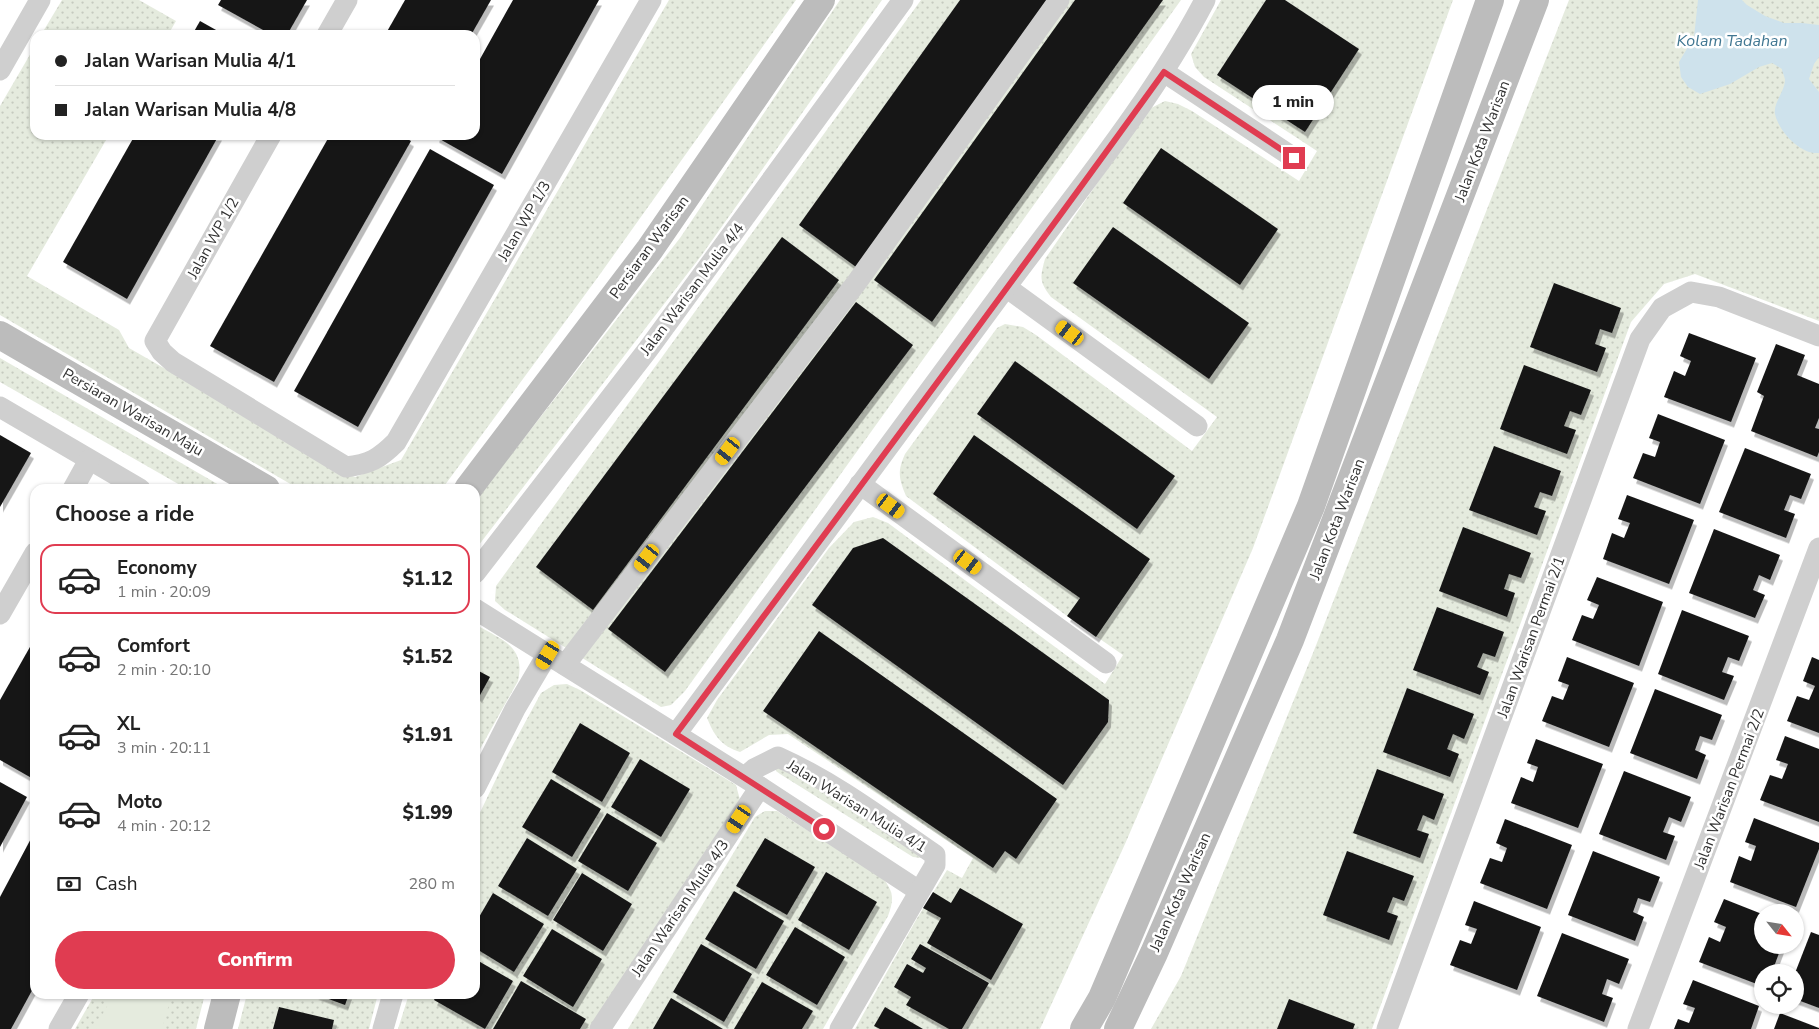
<!DOCTYPE html>
<meta charset="utf-8">
<style>
:root{--surface:#fff;--page:#f6f6f6;--text:#222;--muted:#767676;--line:#e0e0e0;--accent:#e03c51}
body{margin:0;font-family:"Nunito Sans",sans-serif;background:var(--page);color:var(--text);height:100vh;display:flex;flex-direction:column;font-size:19px;white-space:nowrap}
*{box-sizing:border-box;margin:0}
p{font-size:16px;color:var(--muted)}
.icon{flex:none;width:28px;height:28px;fill:none;stroke:currentColor;stroke-width:2;stroke-linecap:round;stroke-linejoin:round}
.map{position:relative;flex:1;overflow:hidden}
.details{position:absolute;left:30px;top:484px;width:450px;height:515px;display:flex;flex-direction:column;background:var(--surface);border-radius:15px;box-shadow:0 1px 4px #0004}
.details>*{flex:none}
.guide{position:absolute;left:30px;top:30px;width:450px;height:110px;border-radius:15px;box-shadow:0 1px 4px #0004;display:grid;align-content:center;height:110px;padding:0 25px;background:var(--surface)}
.needle{width:32px;rotate:120deg}
.controls{position:absolute;left:1754px;top:904px;display:grid;gap:10px}
.controls a{display:grid;place-items:center;width:50px;height:50px;border-radius:50%;background:var(--surface);box-shadow:0 1px 4px #0004;font-size:25px}
.end{position:absolute;width:22px;height:22px;margin:-11px;border:6px solid #e03c51;background:#fff;box-shadow:0 0 0 2px #fff}
.from{border-radius:50%}
.bubble{position:absolute;height:35px;border-radius:18px;background:var(--surface);box-shadow:0 1px 4px #0004;font-size:16px;font-weight:800;line-height:35px;text-align:center}
.car{position:absolute;width:15px;height:30px;margin:-15px -8px;border-radius:6px;box-shadow:0 0 4px 1px #0007;background:linear-gradient(#f5c518 24%,#345 0 40%,#f5c518 0 76%,#345 0 86%,#f5c518 0)}
.guide b{display:flex;align-items:center;gap:18px;height:48px;font-size:19px}
.guide b+b{border-top:1px solid var(--line)}
.guide i{width:12px;height:12px;background:var(--text)}
ul{padding:0;list-style:none}
li{display:flex;align-items:center;gap:15px;height:70px;margin:0 10px 8px;padding:0 15px;border:2px solid transparent;border-radius:15px}
li div{flex:1}
li b{display:block;font-size:19px}
li em{font-style:normal;font-weight:800}
li.current{border-color:var(--accent)}
li>.icon{width:45px;height:45px;stroke-width:1.5}
h2{padding:0 25px;font-size:22px;line-height:60px}
.pay{display:flex;align-items:center;gap:12px;height:55px;padding:0 25px;font-size:19px}
.pay p{margin-inline-start:auto}
.action{display:flex;gap:10px;margin-top:auto;padding:10px 25px}
.action a{flex:1;height:58px;border-radius:30px;background:var(--accent);color:#fff;font-size:20px;font-weight:800;line-height:58px;text-align:center}
.map>svg:first-child{display:block}
</style>
<div class="map">
<svg width="1819" height="1029" viewBox="0 0 1819 1029">
<defs>
<pattern id="grass-dots" width="8" height="8" patternUnits="userSpaceOnUse" patternTransform="scale(1.25)"><rect width="8" height="8" fill="#e5ebde"/><path d="M2 2h.1M6 6h.1" fill="none" stroke="#c5cabf" stroke-width="1.8" stroke-linecap="round"/></pattern>
<filter id="shadow"><feDropShadow dx="3" dy="5.5" stdDeviation="0" flood-color="#0004"/></filter>
</defs>
<rect width="100%" height="100%" fill="#fff"/>
<!-- grass -->
<g fill="url(#grass-dots)">
<path d="M 62,0 L 139,0 L 176,21 L 168,35 L 41,35 Z"/>
<path d="M 669,0 L 796,0 L 598,277 L 442,489 L 299,489 L 0,315 L 0,106 L 35,46 L 35,135 L 109,135 L 27,276 L 119,330 L 129,348 L 350,475 L 355,477 L 401,460 Z"/>
<path d="M 840,0 L 882,0 L 701,256 L 475,550 L 475,501 L 680,238 Z"/>
<path d="M 921,0 L 1181,0 L 685,691 L 671,705 L 661,707 L 505,610 L 495,601 L 496,586 Z"/>
<path d="M 1221,0 L 1453,0 L 1253,548 L 1125,844 L 1040,1029 L 855,1029 L 916,920 L 947,870 L 962,878 L 973,858 L 788,734 L 769,735 L 740,752 C 721,746 714,735 707,718 L 717,700 L 829,548 L 854,522 L 873,517 L 888,523 L 1105,684 L 1123,655 L 1067,616 L 906,496 C 899,479 897,472 905,454 L 997,328 L 1005,324 L 1023,327 L 1036,335 L 1192,451 L 1217,417 L 1051,297 C 1039,282 1040,277 1045,259 L 1138,124 L 1151,108 L 1165,101 L 1178,104 L 1192,111 L 1299,181 L 1317,151 L 1204,77 L 1195,67 L 1191,54 Z"/>
<path d="M 1569,0 L 1819,0 L 1819,321 L 1695,274 L 1664,284 L 1631,322 L 1372,1029 L 1151,1029 L 1181,976 L 1313,653 Z"/>
<path d="M 0,358 L 226,489 L 187,489 L 0,382 Z"/>
<path d="M 475,624 C 501,640 526,645 518,681 L 475,758 Z"/>
<path d="M 567,684 L 580,690 L 736,785 L 740,800 L 600,1029 L 398,1029 L 409,994 L 475,994 L 475,823 L 508,754 L 541,693 L 554,685 Z"/>
<path d="M 778,764 L 924,853 L 922,858 L 913,857 L 780,774 L 776,771 L 775,766 Z"/>
<path d="M 765,811 L 777,811 L 883,878 C 894,893 894,899 888,916 L 823,1029 L 628,1029 L 755,817 Z"/>
<path d="M 95,994 L 205,994 L 196,1029 L 75,1029 Z"/>
<path d="M 247,994 L 378,994 L 369,1029 L 238,1029 Z"/>
</g>
<!-- park -->
<path fill="#e5ebde" d="M 114,994 L 172,994 L 162,1029 L 94,1029 Z"/>
<!-- water -->
<path fill="#cee2ec" d="M 1698,0 L 1742,0 L 1747,5 L 1765,16 L 1784,23 L 1802,23 L 1819,25 L 1819,57 L 1814,64 L 1809,79 L 1819,92 L 1819,153 C 1801,155 1779,132 1775,114 C 1773,103 1785,91 1785,80 C 1785,77 1782,72 1782,69 L 1772,63 L 1759,67 L 1730,84 L 1700,94 L 1688,87 L 1681,77 L 1679,62 L 1694,37 Z"/>
<!-- building -->
<g fill="#191919" filter="url(#shadow)">
<path d="M 221,0 L 307,0 L 287,35 L 272,35 L 218,5 Z"/>
<path d="M 405,0 L 491,0 L 471,35 L 385,35 Z"/>
<path d="M 513,0 L 599,0 L 502,174 L 436,137 L 437,135 L 475,135 L 475,68 Z"/>
<path d="M 960,0 L 1047,0 L 856,267 L 799,225 Z"/>
<path d="M 1075,0 L 1163,0 L 932,322 L 874,280 Z"/>
<path d="M 1266,0 L 1285,0 L 1359,49 L 1305,132 L 1217,75 Z"/>
<path d="M 200,21 L 225,35 L 192,35 Z"/>
<path d="M 135,135 L 219,135 L 127,299 L 63,262 Z"/>
<path d="M 330,135 L 401,135 L 411,141 L 274,382 L 210,346 Z"/>
<path d="M 1161,148 L 1278,229 L 1240,285 L 1123,203 Z"/>
<path d="M 430,149 L 494,185 L 358,427 L 294,391 Z"/>
<path d="M 1113,227 L 1249,323 L 1209,379 L 1073,283 Z"/>
<path d="M 782,237 L 839,280 L 593,610 L 536,567 Z"/>
<path d="M 1554,283 L 1621,308 L 1612,333 L 1600,329 L 1595,344 L 1606,348 L 1597,372 L 1530,347 Z"/>
<path d="M 856,302 L 913,345 L 665,672 L 608,629 Z"/>
<path d="M 1689,333 L 1756,358 L 1731,422 L 1664,397 L 1674,371 L 1685,376 L 1691,361 L 1680,356 Z"/>
<path d="M 1776,344 L 1805,355 L 1797,375 L 1819,384 L 1819,418 L 1815,428 L 1819,429 L 1819,452 L 1817,457 L 1751,431 L 1764,396 L 1757,392 Z"/>
<path d="M 1015,361 L 1175,476 L 1137,529 L 977,414 Z"/>
<path d="M 1524,365 L 1591,390 L 1581,415 L 1570,411 L 1564,426 L 1576,430 L 1567,454 L 1500,429 Z"/>
<path d="M 1658,414 L 1725,440 L 1700,504 L 1633,478 L 1643,453 L 1655,457 L 1660,442 L 1649,438 Z"/>
<path d="M 0,435 L 31,453 L 0,507 Z"/>
<path d="M 974,435 L 1150,559 L 1096,637 L 1067,616 L 1080,598 L 933,494 Z"/>
<path d="M 1494,446 L 1561,471 L 1552,496 L 1540,492 L 1534,507 L 1546,511 L 1537,535 L 1469,510 Z"/>
<path d="M 1745,448 L 1811,474 L 1801,499 L 1790,495 L 1784,510 L 1795,514 L 1786,538 L 1719,512 Z"/>
<path d="M 1627,495 L 1694,520 L 1669,584 L 1603,559 L 1612,533 L 1624,538 L 1630,523 L 1618,519 Z"/>
<path d="M 1463,527 L 1531,553 L 1521,578 L 1509,574 L 1504,589 L 1515,593 L 1507,617 L 1439,591 Z"/>
<path d="M 1714,529 L 1780,555 L 1770,580 L 1759,575 L 1753,590 L 1765,595 L 1755,618 L 1689,593 Z"/>
<path d="M 883,538 L 1109,700 L 1108,722 L 1063,785 L 812,605 L 853,548 Z"/>
<path d="M 1597,577 L 1663,602 L 1639,666 L 1572,640 L 1582,615 L 1593,619 L 1599,605 L 1587,600 Z"/>
<path d="M 1437,607 L 1504,632 L 1495,657 L 1483,653 L 1477,667 L 1489,672 L 1480,695 L 1413,670 Z"/>
<path d="M 1682,610 L 1749,636 L 1739,661 L 1728,657 L 1722,672 L 1734,676 L 1724,700 L 1658,674 Z"/>
<path d="M 819,631 L 1057,799 L 1016,859 L 1005,851 L 993,868 L 763,711 Z"/>
<path d="M 35,638 L 35,780 L 0,760 L 0,700 Z"/>
<path d="M 1567,657 L 1634,683 L 1609,747 L 1542,721 L 1552,696 L 1563,700 L 1569,685 L 1558,681 Z"/>
<path d="M 1812,657 L 1819,660 L 1819,733 L 1787,721 L 1797,696 L 1809,700 L 1815,686 L 1803,681 Z"/>
<path d="M 475,669 L 490,677 L 479,697 L 475,694 Z"/>
<path d="M 1407,688 L 1474,714 L 1464,739 L 1453,734 L 1447,749 L 1459,754 L 1450,777 L 1383,752 Z"/>
<path d="M 1655,689 L 1722,715 L 1712,740 L 1700,736 L 1695,750 L 1706,755 L 1697,779 L 1630,753 Z"/>
<path d="M 580,723 L 630,753 L 602,802 L 552,772 Z"/>
<path d="M 1785,736 L 1819,749 L 1819,822 L 1760,800 L 1770,775 L 1782,779 L 1788,764 L 1776,760 Z"/>
<path d="M 1536,739 L 1603,764 L 1578,828 L 1511,803 L 1521,777 L 1533,782 L 1538,767 L 1527,763 Z"/>
<path d="M 640,759 L 690,789 L 661,837 L 611,807 Z"/>
<path d="M 1377,769 L 1444,794 L 1434,820 L 1423,815 L 1417,830 L 1429,834 L 1420,858 L 1353,833 Z"/>
<path d="M 1624,771 L 1691,797 L 1681,822 L 1669,817 L 1663,832 L 1675,836 L 1666,860 L 1599,834 Z"/>
<path d="M 551,779 L 601,809 L 572,857 L 522,827 Z"/>
<path d="M 0,782 L 27,797 L 0,847 Z"/>
<path d="M 607,813 L 657,843 L 628,891 L 578,861 Z"/>
<path d="M 1754,818 L 1819,843 L 1819,849 L 1796,907 L 1730,882 L 1739,856 L 1751,861 L 1756,846 L 1745,842 Z"/>
<path d="M 1505,819 L 1572,845 L 1547,909 L 1480,883 L 1490,858 L 1502,862 L 1507,848 L 1496,843 Z"/>
<path d="M 35,831 L 35,985 L 11,1029 L 0,1029 L 0,897 Z"/>
<path d="M 527,838 L 577,869 L 548,916 L 498,886 Z"/>
<path d="M 765,838 L 815,867 L 787,915 L 736,886 Z"/>
<path d="M 1347,851 L 1414,876 L 1404,901 L 1393,897 L 1387,912 L 1398,916 L 1389,940 L 1323,915 Z"/>
<path d="M 1593,851 L 1660,877 L 1650,902 L 1638,898 L 1633,912 L 1644,917 L 1635,941 L 1568,915 Z"/>
<path d="M 826,872 L 877,902 L 849,950 L 798,920 Z"/>
<path d="M 582,873 L 632,904 L 603,951 L 553,920 Z"/>
<path d="M 960,888 L 1023,924 L 991,980 L 927,943 L 941,918 L 923,908 L 933,892 L 951,903 Z"/>
<path d="M 734,891 L 784,921 L 756,969 L 705,939 Z"/>
<path d="M 493,893 L 544,924 L 514,972 L 475,948 L 475,924 Z"/>
<path d="M 1724,899 L 1762,914 L 1762,945 L 1782,945 L 1772,972 L 1762,972 L 1762,986 L 1699,962 L 1709,937 L 1720,942 L 1726,927 L 1714,922 Z"/>
<path d="M 1474,901 L 1541,927 L 1517,990 L 1450,965 L 1460,940 L 1471,944 L 1477,929 L 1465,925 Z"/>
<path d="M 795,927 L 845,957 L 817,1005 L 766,975 Z"/>
<path d="M 552,929 L 602,959 L 573,1007 L 523,976 Z"/>
<path d="M 1811,932 L 1819,935 L 1819,1008 L 1795,999 L 1795,973 Z"/>
<path d="M 1562,933 L 1629,959 L 1619,984 L 1607,979 L 1602,994 L 1613,998 L 1604,1022 L 1537,996 Z"/>
<path d="M 701,944 L 752,974 L 724,1022 L 673,992 Z"/>
<path d="M 920,944 L 989,983 L 962,1029 L 949,1029 L 906,1005 L 911,997 L 894,987 L 907,964 L 923,973 L 926,968 L 911,959 Z"/>
<path d="M 475,959 L 513,981 L 485,1029 L 434,1000 L 437,994 L 475,994 Z"/>
<path d="M 1693,980 L 1759,1006 L 1751,1029 L 1674,1029 L 1678,1019 L 1689,1023 L 1695,1008 L 1683,1004 Z"/>
<path d="M 521,981 L 586,1019 L 580,1029 L 493,1029 Z"/>
<path d="M 762,982 L 813,1011 L 802,1029 L 734,1029 Z"/>
<path d="M 315,994 L 349,994 L 345,1005 Z"/>
<path d="M 671,998 L 723,1029 L 653,1029 Z"/>
<path d="M 1289,999 L 1355,1024 L 1353,1029 L 1277,1029 Z"/>
<path d="M 279,1007 L 334,1020 L 332,1029 L 273,1029 Z"/>
<path d="M 885,1007 L 923,1029 L 880,1029 L 874,1026 Z"/>
<path d="M 1780,1013 L 1819,1028 L 1819,1029 L 1774,1029 Z"/>
</g>
<g fill="none" stroke-linecap="round" stroke-linejoin="round">
<!-- street -->
<g stroke="#cfcfcf" stroke-width="21">
<path d="M 327,35 L 347,0"/>
<path d="M 0,70 L 40,0"/>
<path d="M 1164,72 L 1294,158"/>
<path d="M 271,135 L 155,341 L 162,352 L 173,362 L 346,467 C 370,464 379,459 396,442 L 651,0"/>
<path d="M 1006,287 L 1197,426"/>
<path d="M 0,407 L 140,489"/>
<path d="M 860,484 L 1106,663"/>
<path d="M 73,489 L 89,460"/>
<path d="M 475,573 L 649,348 L 903,0"/>
<path d="M 475,609 L 760,787 L 919,891"/>
<path d="M 0,614 L 35,553"/>
<path d="M 565,665 L 857,282 L 1059,0"/>
<path d="M 676,734 C 786,585 897,437 1006,287 C 1075,194 1151,103 1205,0"/>
<path d="M 745,777 L 754,769 L 778,757 C 834,782 884,820 935,855 L 935,865 L 840,1029"/>
<path d="M 475,788 L 515,709 L 547,655"/>
<path d="M 59,1029 L 79,994"/>
<path d="M 383,1029 L 393,994"/>
<path d="M 600,1029 L 760,787"/>
<path d="M 1387,1029 L 1640,339 L 1662,308 L 1691,292 L 1719,297 L 1819,336"/>
<path d="M 1638,1029 L 1819,548"/>
</g>
<!-- secondary -->
<g stroke="#bcbcbc" stroke-width="28">
<path d="M 0,335 L 266,489"/>
<path d="M 468,489 L 650,249 L 821,0"/>
<path d="M 218,1029 L 227,994"/>
<path d="M 1084,1029 L 1102,998 L 1311,506 L 1490,0"/>
<path d="M 1118,1029 L 1154,953 L 1290,640 L 1535,0"/>
</g>
</g>
<g fill="none" stroke-linecap="round" stroke-linejoin="round">
<!-- route -->
<path stroke="#e03c51" stroke-width="6" d="M 824,829 L 676,734 C 840,514 1004,294 1164,72 L 1294,158"/>
</g>
<g text-anchor="middle" stroke-width="5" stroke-linejoin="round" paint-order="stroke">
<!-- street labels -->
<g font-size="15" fill="#323232" stroke="#fff">
<text transform="translate(1482 141) rotate(-69)" y="5">Jalan Kota Warisan</text>
<text transform="translate(524 221) rotate(-60)" y="5">Jalan WP 1/3</text>
<text transform="translate(213 238) rotate(-61)" y="5">Jalan WP 1/2</text>
<text transform="translate(649 247) rotate(-54)" y="5">Persiaran Warisan</text>
<text transform="translate(692 289) rotate(-53)" y="5">Jalan Warisan Mulia 4/4</text>
<text transform="translate(133 412) rotate(30)" y="5">Persiaran Warisan Maju</text>
<text transform="translate(1337 519) rotate(-69)" y="5">Jalan Kota Warisan</text>
<text transform="translate(1531 637) rotate(-70)" y="5">Jalan Warisan Permai 2/1</text>
<text transform="translate(1729 789) rotate(-69)" y="5">Jalan Warisan Permai 2/2</text>
<text transform="translate(857 806) rotate(32)" y="5">Jalan Warisan Mulia 4/1</text>
<text transform="translate(1180 892) rotate(-66)" y="5">Jalan Kota Warisan</text>
<text transform="translate(680 908) rotate(-56)" y="5">Jalan Warisan Mulia 4/3</text>
</g>
<!-- water labels -->
<g font-size="16" font-style="italic" fill="#417792" stroke="#fff">
<text x="1732" y="46">Kolam Tadahan</text>
</g>
</g>
</svg>
<div class="controls">
<a><svg class="needle" viewBox="-14 -14 28 28"><path d="M0-13l5 13h-10z" fill="#e53935"/><path d="M0 13l5-13h-10z" fill="#767676"/></svg></a>
<a><svg class="icon" aria-label="locate" viewBox="0 0 24 24"><circle cx="12" cy="12" r="6"/><path d="M12 2v4M12 18v4M2 12h4M18 12h4"/></svg></a>
</div>
<i class="end from" style="left:824px;top:829px"></i>
<i class="end" style="left:1294px;top:158px"></i>
<div class="bubble" style="left:1252px;top:85px;width:82px">1 min</div>
<i class="car" style="left:1070px;top:333px;rotate:306deg"></i>
<i class="car" style="left:728px;top:451px;rotate:217deg"></i>
<i class="car" style="left:891px;top:506px;rotate:126deg"></i>
<i class="car" style="left:647px;top:558px;rotate:217deg"></i>
<i class="car" style="left:968px;top:562px;rotate:126deg"></i>
<i class="car" style="left:548px;top:655px;rotate:211deg"></i>
<i class="car" style="left:739px;top:819px;rotate:214deg"></i>
<div class="guide">
<b><i class="from"></i>Jalan Warisan Mulia 4/1</b>
<b><i></i>Jalan Warisan Mulia 4/8</b>
</div>
<section class="details">
<h2>Choose a ride</h2>
<ul>
<li class="current"><svg class="icon" aria-label="car" viewBox="0 0 24 24"><path d="M5 17H2v-5l4-1 3-4h7l3 4 3 1v5h-3M9 17h6M6 11h13"/><circle cx="7" cy="17" r="2"/><circle cx="17" cy="17" r="2"/></svg><div><b>Economy</b><p>1 min · 20:09</p></div><em>$1.12</em></li>
<li><svg class="icon" aria-label="car" viewBox="0 0 24 24"><path d="M5 17H2v-5l4-1 3-4h7l3 4 3 1v5h-3M9 17h6M6 11h13"/><circle cx="7" cy="17" r="2"/><circle cx="17" cy="17" r="2"/></svg><div><b>Comfort</b><p>2 min · 20:10</p></div><em>$1.52</em></li>
<li><svg class="icon" aria-label="car" viewBox="0 0 24 24"><path d="M5 17H2v-5l4-1 3-4h7l3 4 3 1v5h-3M9 17h6M6 11h13"/><circle cx="7" cy="17" r="2"/><circle cx="17" cy="17" r="2"/></svg><div><b>XL</b><p>3 min · 20:11</p></div><em>$1.91</em></li>
<li><svg class="icon" aria-label="car" viewBox="0 0 24 24"><path d="M5 17H2v-5l4-1 3-4h7l3 4 3 1v5h-3M9 17h6M6 11h13"/><circle cx="7" cy="17" r="2"/><circle cx="17" cy="17" r="2"/></svg><div><b>Moto</b><p>4 min · 20:12</p></div><em>$1.99</em></li>
</ul>
<div class="pay"><svg class="icon" aria-label="cash" viewBox="0 0 24 24"><path d="M3 7h18v10H3z"/><circle cx="12" cy="12" r="2"/></svg>Cash<p>280 m</p></div>
<div class="action"><a>Confirm</a></div>
</section>
</div>
